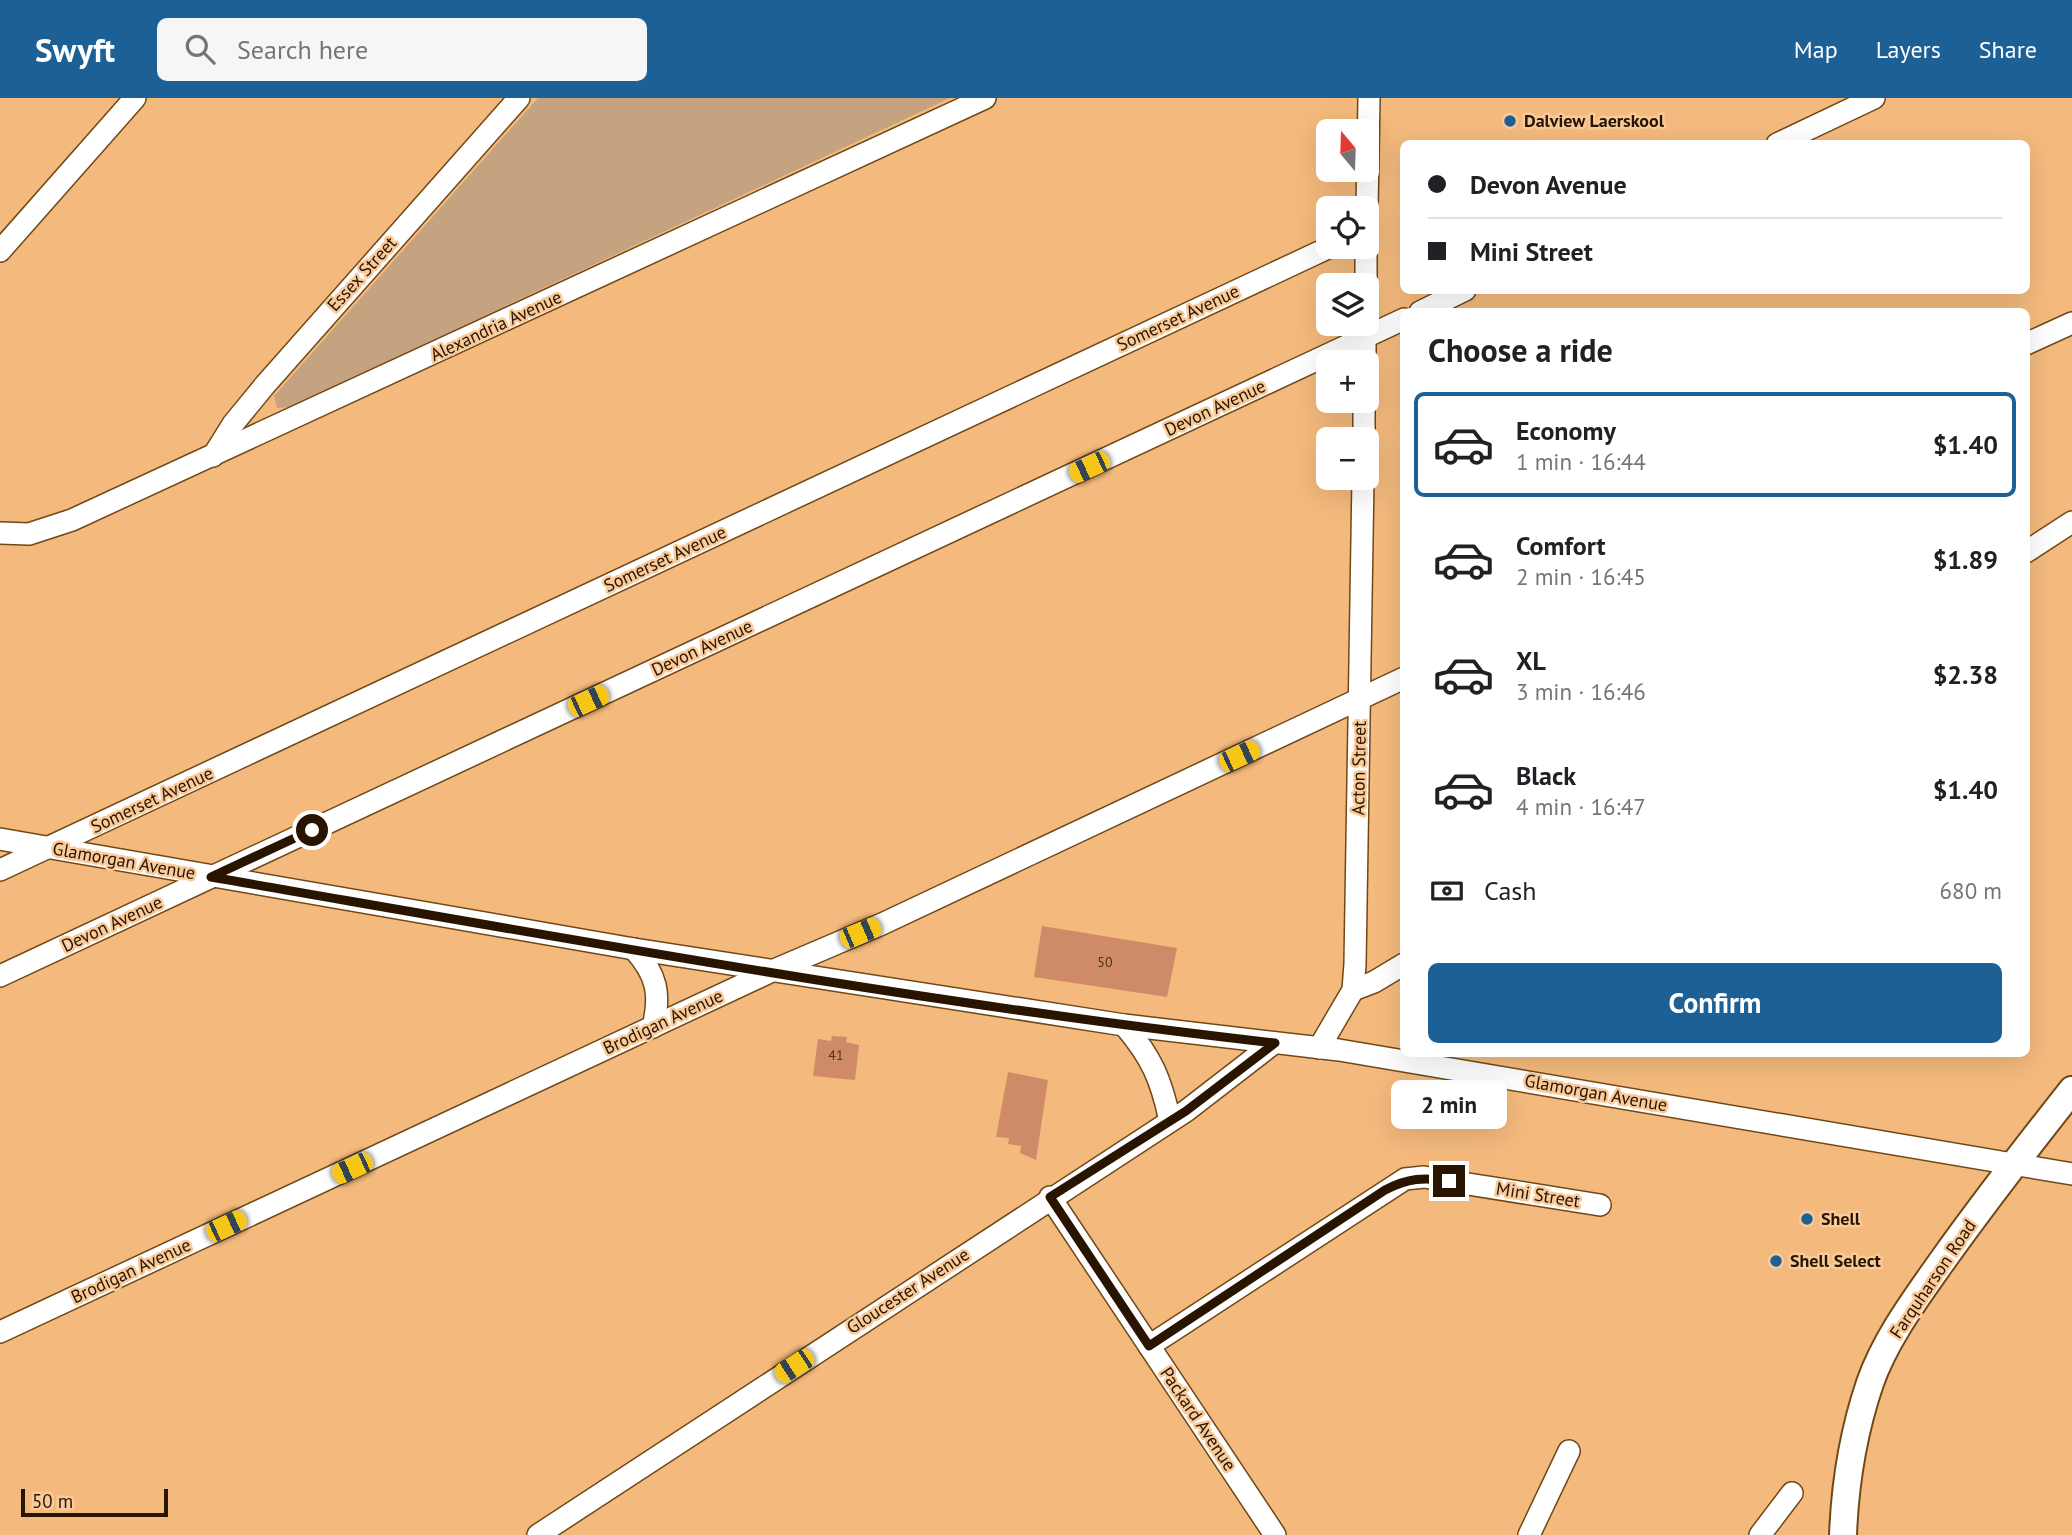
<!DOCTYPE html>
<meta charset="utf-8">
<style>
:root{--surface:#fff;--page:#f6f6f6;--text:#202124;--muted:#757577;--line:#e0e0e0;--accent:#1d6095}
body{margin:0;font-family:"PT Sans",sans-serif;background:var(--page);color:var(--text);height:100vh;display:flex;flex-direction:column;font-size:26px;white-space:nowrap}
*{box-sizing:border-box;margin:0}
p{font-size:23px;color:var(--muted)}
.icon{flex:none;width:38px;height:38px;fill:none;stroke:currentColor;stroke-width:2;stroke-linecap:round;stroke-linejoin:round}
.map{position:relative;flex:1;overflow:hidden}
.side{position:absolute;left:1400px;top:210px;width:630px;height:749px;display:flex;flex-direction:column;background:var(--surface);border-radius:10px;box-shadow:0 7px 28px #0002}
.side>*{flex:none}
.banner{position:absolute;left:1400px;top:42px;width:630px;height:154px;border-radius:10px;box-shadow:0 7px 28px #0002;display:grid;align-content:center;height:154px;padding:0 28px;background:var(--surface)}
.needle{width:46px;rotate:341deg}
.fabs{position:absolute;left:1316px;top:21px;display:grid;gap:14px}
.fabs a{display:grid;place-items:center;width:63px;height:63px;border-radius:10px;background:var(--surface);box-shadow:0 7px 28px #0002;font-size:35px}
.scale{position:absolute;left:21px;bottom:18px;width:147px;box-sizing:border-box;padding-left:7px;border:4px solid #291400;border-top:0;font-size:19px;line-height:24px;white-space:nowrap;color:#291400;-webkit-text-stroke:5px #f9ca9a;paint-order:stroke}
.end{position:absolute;width:32px;height:32px;margin:-16px;border:9px solid #291400;background:#fff;box-shadow:0 0 0 4px #fff}
.from{border-radius:50%}
.bubble{position:absolute;height:49px;border-radius:10px;background:var(--surface);box-shadow:0 7px 28px #0002;font-size:23px;font-weight:600;line-height:49px;text-align:center}
.car{position:absolute;width:21px;height:42px;margin:-21px -10px;border-radius:9px;box-shadow:0 0 5px 2px #0007;background:linear-gradient(#f5c518 24%,#345 0 40%,#f5c518 0 76%,#345 0 86%,#f5c518 0)}
.banner b{display:flex;align-items:center;gap:24px;height:66px;font-size:26px}
.banner b+b{border-top:2px solid var(--line)}
.banner i{width:18px;height:18px;background:var(--text)}
ul{padding:0;list-style:none}
li{display:flex;align-items:center;gap:21px;height:105px;margin:0 14px 10px;padding:0 14px;border:4px solid transparent;border-radius:10px}
li div{flex:1}
li b{display:block;font-size:26px}
li em{font-style:normal;font-weight:600}
li.active{border-color:var(--accent)}
li>.icon{width:63px;height:63px;stroke-width:1.5}
h2{padding:0 28px;font-size:32px;line-height:84px}
.pay{display:flex;align-items:center;gap:18px;height:77px;padding:0 28px;font-size:26px}
.pay p{margin-inline-start:auto}
.cta{display:flex;gap:14px;margin-top:auto;padding:14px 28px}
.cta a{flex:1;height:80px;border-radius:10px;background:var(--accent);color:#fff;font-size:28px;font-weight:600;line-height:80px;text-align:center}
header{display:flex;align-items:center;gap:42px;box-sizing:border-box;height:98px;padding:0 35px;background:var(--accent);color:#fff}
header strong{font-size:33px}
nav{display:flex;gap:38px;margin-inline-start:auto;font-size:24px}
.search{width:490px;height:63px;background:var(--page);display:flex;align-items:center;gap:18px;box-sizing:border-box;padding:0 24px;border-radius:10px;color:var(--muted);font-size:26px}
.map>svg:first-child{display:block}
</style>
<header>
<strong>Swyft</strong>
<div class="search"><svg class="icon" aria-label="search" viewBox="0 0 24 24"><circle cx="10" cy="10" r="6"/><path d="M15 15l6 6"/></svg>Search here</div>
<nav><a>Map</a><a>Layers</a><a>Share</a></nav>
</header>
<div class="map">
<svg width="2072" height="1437" viewBox="0 0 2072 1437">
<rect width="100%" height="100%" fill="#f4ba7d"/>
<!-- green -->
<path fill="#c5a381" d="M 538,0 L 950,0 L 289,309 L 277,310 L 274,298 Z"/>
<!-- building -->
<g fill="#cf8a68">
<path d="M 1042,828 L 1177,850 L 1167,899 L 1034,879 Z"/>
<path d="M 832,938 L 847,939 L 846,944 L 859,947 L 855,982 L 813,978 L 818,941 L 831,943 Z"/>
<path d="M 1008,974 L 1048,982 L 1036,1062 L 1020,1055 L 1021,1048 L 1008,1046 L 1009,1040 L 996,1039 Z"/>
</g>
<g fill="none" stroke-linecap="round" stroke-linejoin="round">
<defs>
<g id="minor">
<path d="M 1777,46 L 1874,0"/>
<path d="M 1367,110 L 1369,0"/>
<path d="M 0,153 L 135,0"/>
<path d="M 1366,187 L 1366,149"/>
<path d="M 1420,214 L 1465,192"/>
<path d="M 2026,246 L 2072,225"/>
<path d="M 1365,264 L 1365,228"/>
<path d="M 1364,341 L 1364,303"/>
<path d="M 213,358 L 233,326 L 265,287 L 519,0"/>
<path d="M 0,435 L 29,436 L 72,422 L 985,0"/>
<path d="M 2026,454 L 2072,424"/>
<path d="M 0,741 L 634,851 L 1124,927 L 1339,952 L 2072,1076"/>
<path d="M 0,772 L 1330,149"/>
<path d="M 634,851 C 657,877 661,896 653,929"/>
<path d="M 0,878 L 1404,221"/>
<path d="M 1353,892 L 1374,884 L 1404,866"/>
<path d="M 1124,927 C 1152,960 1161,981 1170,1023"/>
<path d="M 1319,950 L 1353,892 L 1355,866 L 1363,380"/>
<path d="M 1050,1099 L 1275,1437"/>
<path d="M 0,1234 L 772,873 L 882,826 L 1404,580"/>
<path d="M 1149,1248 L 1405,1081 L 1424,1079 L 1600,1107"/>
<path d="M 538,1437 L 1186,1013 L 1274,945"/>
<path d="M 1529,1437 L 1569,1353"/>
<path d="M 1760,1437 L 1792,1395"/>
</g>
<path id="major" d="M 1843,1437 C 1845,1385 1853,1335 1870,1285 C 1885,1242 1914,1203 1940,1166 C 1982,1107 2027,1049 2072,992"/>
</defs>
<!-- minor casing -->
<use href="#minor" stroke="#704818" stroke-width="24"/>
<!-- major casing -->
<use href="#major" stroke="#704818" stroke-width="30"/>
<!-- minor -->
<use href="#minor" stroke="#fff" stroke-width="21"/>
<!-- major -->
<use href="#major" stroke="#fff" stroke-width="26"/>
</g>
<g fill="none" stroke-linecap="round" stroke-linejoin="round">
<!-- route -->
<path stroke="#291400" stroke-width="9" d="M 312,732 L 211,779 C 564,840 918,905 1275,945 L 1186,1013 L 1050,1099 L 1149,1248 L 1385,1092 C 1408,1080 1424,1079 1449,1083"/>
</g>
<!-- markers -->
<g fill="#1d6095" stroke="#f9ca9a" stroke-width="2.5">
<circle cx="1510" cy="23" r="7"/>
<circle cx="1807" cy="1121" r="7"/>
<circle cx="1776" cy="1163" r="7"/>
</g>
<g text-anchor="middle" stroke-width="5" stroke-linejoin="round" paint-order="stroke">
<!-- number labels -->
<g font-size="14" fill="#52321a">
<text x="1105" y="869">50</text>
<text x="836" y="962">41</text>
</g>
<!-- poi labels -->
<g font-size="18" font-weight="bold" fill="#291400" stroke="#f9ca9a" text-anchor="start">
<text x="1524" y="29">Dalview Laerskool</text>
<text x="1821" y="1127">Shell</text>
<text x="1790" y="1169">Shell Select</text>
</g>
<!-- street labels -->
<g font-size="18" fill="#291400" stroke="#f9ca9a">
<text transform="translate(362 176) rotate(-48)" y="6">Essex Street</text>
<text transform="translate(1178 220) rotate(-25)" y="6">Somerset Avenue</text>
<text transform="translate(496 228) rotate(-25)" y="6">Alexandria Avenue</text>
<text transform="translate(1215 310) rotate(-25)" y="6">Devon Avenue</text>
<text transform="translate(665 461) rotate(-25)" y="6">Somerset Avenue</text>
<text transform="translate(702 550) rotate(-25)" y="6">Devon Avenue</text>
<text transform="translate(1359 670) rotate(-89)" y="6">Acton Street</text>
<text transform="translate(152 702) rotate(-25)" y="6">Somerset Avenue</text>
<text transform="translate(124 763) rotate(10)" y="6">Glamorgan Avenue</text>
<text transform="translate(112 826) rotate(-25)" y="6">Devon Avenue</text>
<text transform="translate(663 924) rotate(-25)" y="6">Brodigan Avenue</text>
<text transform="translate(1596 995) rotate(10)" y="6">Glamorgan Avenue</text>
<text transform="translate(1538 1097) rotate(9)" y="6">Mini Street</text>
<text transform="translate(131 1173) rotate(-25)" y="6">Brodigan Avenue</text>
<text transform="translate(1933 1181) rotate(-56)" y="6">Farquharson Road</text>
<text transform="translate(908 1193) rotate(-33)" y="6">Gloucester Avenue</text>
<text transform="translate(1198 1321) rotate(56)" y="6">Packard Avenue</text>
</g>
</g>
</svg>
<div class="fabs">
<a><svg class="needle" viewBox="-14 -14 28 28"><path d="M0-13l5 13h-10z" fill="#e53935"/><path d="M0 13l5-13h-10z" fill="#757577"/></svg></a>
<a><svg class="icon" aria-label="locate" viewBox="0 0 24 24"><circle cx="12" cy="12" r="6"/><path d="M12 2v4M12 18v4M2 12h4M18 12h4"/></svg></a>
<a><svg class="icon" aria-label="layers" viewBox="0 0 24 24"><path d="M12 4l9 5-9 5-9-5zM3 14l9 5 9-5"/></svg></a>
<a>+</a>
<a>−</a>
</div>
<div class="scale">50 m</div>
<i class="end from" style="left:312px;top:732px"></i>
<i class="end" style="left:1449px;top:1083px"></i>
<div class="bubble" style="left:1391px;top:982px;width:116px">2 min</div>
<i class="car" style="left:1089px;top:369px;rotate:245deg"></i>
<i class="car" style="left:588px;top:603px;rotate:65deg"></i>
<i class="car" style="left:1239px;top:658px;rotate:65deg"></i>
<i class="car" style="left:860px;top:835px;rotate:67deg"></i>
<i class="car" style="left:352px;top:1070px;rotate:245deg"></i>
<i class="car" style="left:226px;top:1128px;rotate:65deg"></i>
<i class="car" style="left:794px;top:1268px;rotate:237deg"></i>
<div class="banner">
<b><i class="from"></i>Devon Avenue</b>
<b><i></i>Mini Street</b>
</div>
<section class="side">
<h2>Choose a ride</h2>
<ul>
<li class="active"><svg class="icon" aria-label="car" viewBox="0 0 24 24"><path d="M5 17H2v-5l4-1 3-4h7l3 4 3 1v5h-3M9 17h6M6 11h13"/><circle cx="7" cy="17" r="2"/><circle cx="17" cy="17" r="2"/></svg><div><b>Economy</b><p>1 min · 16:44</p></div><em>$1.40</em></li>
<li><svg class="icon" aria-label="car" viewBox="0 0 24 24"><path d="M5 17H2v-5l4-1 3-4h7l3 4 3 1v5h-3M9 17h6M6 11h13"/><circle cx="7" cy="17" r="2"/><circle cx="17" cy="17" r="2"/></svg><div><b>Comfort</b><p>2 min · 16:45</p></div><em>$1.89</em></li>
<li><svg class="icon" aria-label="car" viewBox="0 0 24 24"><path d="M5 17H2v-5l4-1 3-4h7l3 4 3 1v5h-3M9 17h6M6 11h13"/><circle cx="7" cy="17" r="2"/><circle cx="17" cy="17" r="2"/></svg><div><b>XL</b><p>3 min · 16:46</p></div><em>$2.38</em></li>
<li><svg class="icon" aria-label="car" viewBox="0 0 24 24"><path d="M5 17H2v-5l4-1 3-4h7l3 4 3 1v5h-3M9 17h6M6 11h13"/><circle cx="7" cy="17" r="2"/><circle cx="17" cy="17" r="2"/></svg><div><b>Black</b><p>4 min · 16:47</p></div><em>$1.40</em></li>
</ul>
<div class="pay"><svg class="icon" aria-label="cash" viewBox="0 0 24 24"><path d="M3 7h18v10H3z"/><circle cx="12" cy="12" r="2"/></svg>Cash<p>680 m</p></div>
<div class="cta"><a>Confirm</a></div>
</section>
</div>
